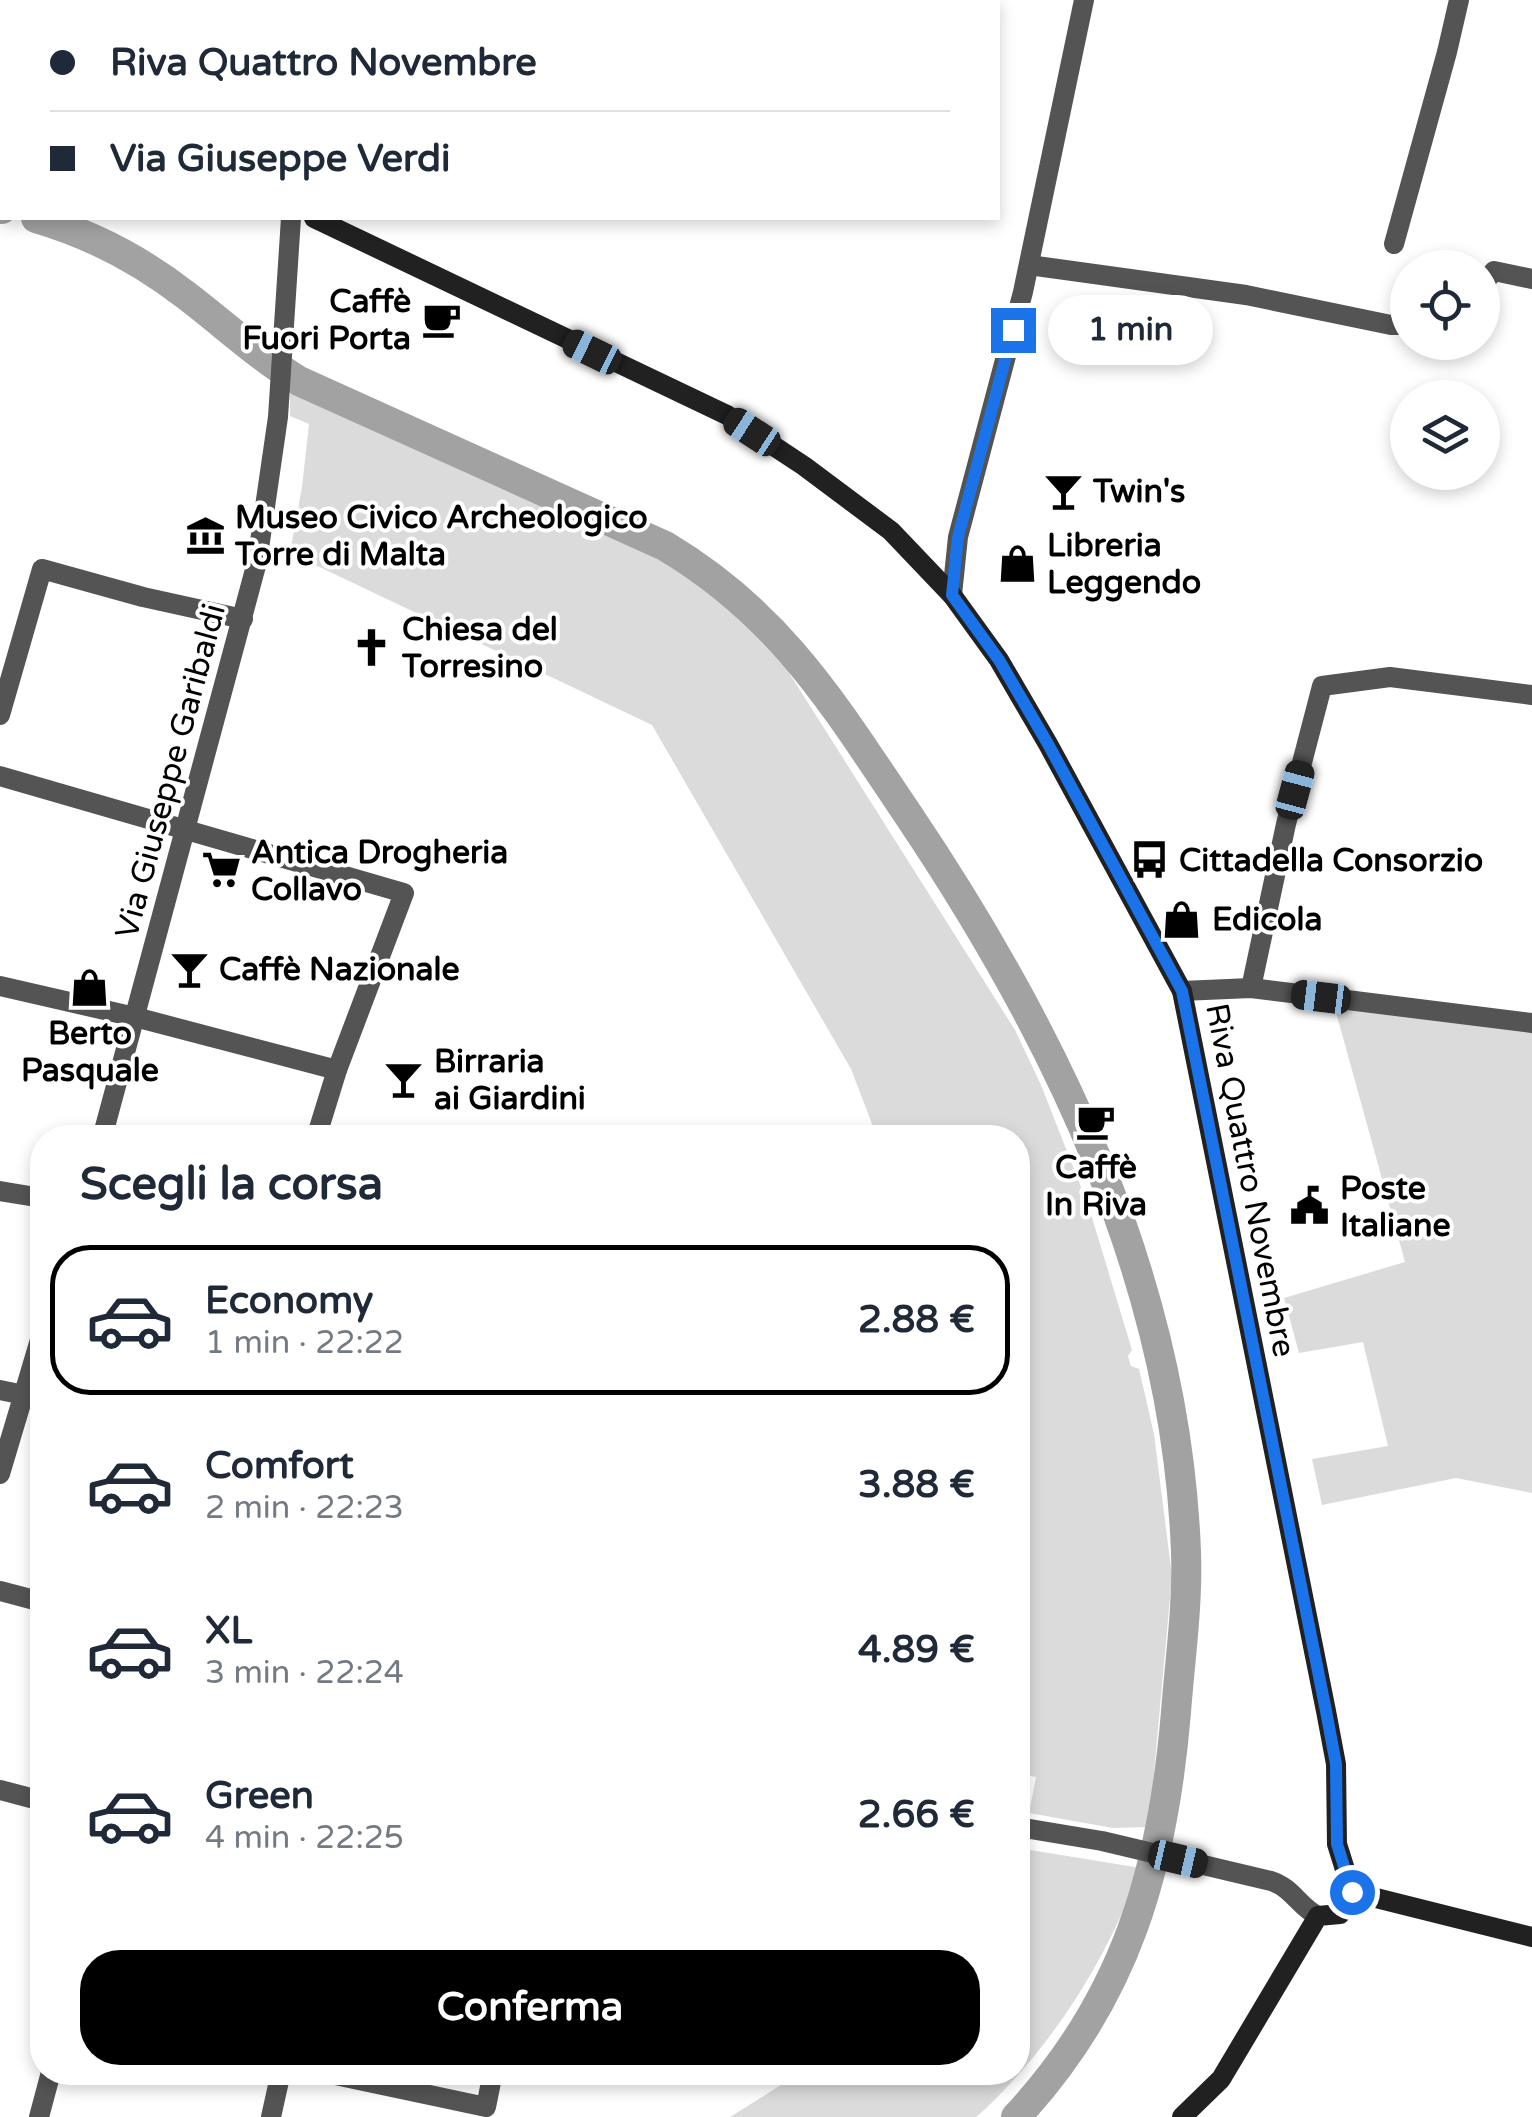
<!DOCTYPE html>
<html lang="it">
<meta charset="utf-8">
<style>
:root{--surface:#fff;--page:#f2f2f3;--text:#1f2937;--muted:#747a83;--line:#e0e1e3;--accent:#000}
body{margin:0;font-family:"Varela Round",sans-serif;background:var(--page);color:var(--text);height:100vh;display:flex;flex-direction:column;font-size:38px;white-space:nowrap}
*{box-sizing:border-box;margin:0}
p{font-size:32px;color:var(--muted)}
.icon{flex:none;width:55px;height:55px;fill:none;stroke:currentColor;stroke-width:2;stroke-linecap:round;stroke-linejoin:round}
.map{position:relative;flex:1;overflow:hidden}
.sheet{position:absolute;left:30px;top:1125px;width:1000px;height:960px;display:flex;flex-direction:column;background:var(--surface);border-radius:40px;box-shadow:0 5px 15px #0003}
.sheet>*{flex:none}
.hud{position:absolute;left:0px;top:0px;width:1000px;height:220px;box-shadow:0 5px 15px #0003;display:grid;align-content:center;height:220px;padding:0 50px;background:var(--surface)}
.buttons{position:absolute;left:1390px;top:250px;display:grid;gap:20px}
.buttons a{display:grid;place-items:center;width:110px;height:110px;border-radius:50%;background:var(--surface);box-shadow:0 5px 15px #0003;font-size:50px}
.end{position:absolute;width:45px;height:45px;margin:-22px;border:12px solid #1a73e8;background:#fff;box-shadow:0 0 0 5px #fff}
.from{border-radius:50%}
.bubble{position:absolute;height:70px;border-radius:35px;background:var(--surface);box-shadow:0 5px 15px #0003;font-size:32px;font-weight:800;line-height:70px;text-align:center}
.car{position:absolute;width:30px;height:60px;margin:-30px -15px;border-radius:12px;box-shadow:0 0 8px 2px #0007;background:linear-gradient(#222 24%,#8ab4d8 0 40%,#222 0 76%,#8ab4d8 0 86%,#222 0)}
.hud b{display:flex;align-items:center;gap:35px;height:95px;font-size:38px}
.hud b+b{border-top:2px solid var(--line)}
.hud i{width:25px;height:25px;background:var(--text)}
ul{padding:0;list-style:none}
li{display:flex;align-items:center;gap:30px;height:150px;margin:0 20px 15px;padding:0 30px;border:5px solid transparent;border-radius:40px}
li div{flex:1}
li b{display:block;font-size:38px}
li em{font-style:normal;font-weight:800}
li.active{border-color:var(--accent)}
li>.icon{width:90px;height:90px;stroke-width:1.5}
h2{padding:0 50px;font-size:45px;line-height:120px}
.action{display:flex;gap:20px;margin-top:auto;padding:20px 50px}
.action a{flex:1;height:115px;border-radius:40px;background:var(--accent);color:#fff;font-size:40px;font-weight:800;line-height:115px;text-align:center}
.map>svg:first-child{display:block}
</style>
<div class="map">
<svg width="1532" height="2117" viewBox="0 0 1532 2117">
<rect width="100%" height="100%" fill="#fff"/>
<!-- green -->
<g fill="#dbdbdb">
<path d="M 290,392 L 614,532 L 708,586 L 774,649 L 1015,1030 L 1041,1085 L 1081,1187 L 1079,1192 L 1082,1200 L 1087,1201 L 1132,1350 L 1128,1356 L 1131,1366 L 1139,1369 L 1154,1434 L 1172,1576 L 1149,1827 L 1113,1828 L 1029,1813 L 1036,1777 L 1018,1774 L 1020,1649 L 1018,1631 L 1018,1138 L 877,1137 L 851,1069 L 652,725 L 290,553 L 302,487 L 309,424 L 290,416 Z"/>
<path d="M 1334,1005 L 1532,1031 L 1532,1493 L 1456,1478 L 1322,1505 L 1312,1459 L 1388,1446 L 1363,1342 L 1299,1353 L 1284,1298 L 1405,1262 Z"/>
<path d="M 1018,1848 L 1141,1868 C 1105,1962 1055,2043 982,2112 L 976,2117 L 730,2117 L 800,2073 L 1018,2072 Z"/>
</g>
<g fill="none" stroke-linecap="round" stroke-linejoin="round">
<!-- canal -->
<g stroke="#a2a2a2" stroke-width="30">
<path d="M 0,208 L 2,209"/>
<path d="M 36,218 C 91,234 142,261 187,296 C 225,325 258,356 299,381 L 665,546 C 781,615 834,705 907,813 C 1056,1034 1176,1281 1186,1552 C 1188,1605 1180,1659 1176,1712 C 1163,1869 1126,1999 1016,2117"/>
</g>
<!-- street -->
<g stroke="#545454" stroke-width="20">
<path d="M 1394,244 L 1447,52 L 1459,0"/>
<path d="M 1029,265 L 1246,295 L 1391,325 L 1408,325"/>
<path d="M 1482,285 L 1494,271 L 1532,279"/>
<path d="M 952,595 L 958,537 L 1023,292 L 1084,0"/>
<path d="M 0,715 L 42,569 L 143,597 L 243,619"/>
<path d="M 0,776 L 404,893 L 337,1070 L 316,1138"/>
<path d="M 0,986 L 135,1017 L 337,1070"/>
<path d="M 1251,988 L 1286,824 L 1322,686 L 1390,677 L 1532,695"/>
<path d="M 1182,991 L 1251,988 L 1532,1023"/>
<path d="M 102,1138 L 257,562 L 278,417 L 291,218"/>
<path d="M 0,1191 L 42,1198"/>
<path d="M 0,1390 L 24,1395"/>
<path d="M 0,1474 L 42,1333"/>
<path d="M 0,1591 L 42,1602"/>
<path d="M 0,1790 L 42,1801"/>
<path d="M 1018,1827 L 1102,1841 L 1271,1881 C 1293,1888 1299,1907 1318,1916"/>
<path d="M 321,2072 L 486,2107 L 493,2072"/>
<path d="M 39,2117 L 51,2072"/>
<path d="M 271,2117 L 281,2072"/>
</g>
<!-- secondary -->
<g stroke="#212121" stroke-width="20">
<path d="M 326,2 L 327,0"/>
<path d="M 0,149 L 2,149"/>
<path d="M 314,218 L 727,415 L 804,466 L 891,531 L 952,595 L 999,660 L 1048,744 L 1182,991 L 1326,1711 L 1336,1764 L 1337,1844 L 1352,1892"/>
<path d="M 1352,1892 L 1532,1937"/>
<path d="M 1182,2117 L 1221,2079 L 1318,1916 L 1340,1914 L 1352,1892"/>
</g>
</g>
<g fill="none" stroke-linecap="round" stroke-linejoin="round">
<!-- route -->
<path stroke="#1a73e8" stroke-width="12" d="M 1013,330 L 958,537 L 952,595 L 999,660 L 1048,744 L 1182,991 L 1326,1711 L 1336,1764 L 1337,1844 L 1352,1892"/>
</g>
<!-- icons -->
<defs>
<symbol id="cafe-bare" viewBox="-9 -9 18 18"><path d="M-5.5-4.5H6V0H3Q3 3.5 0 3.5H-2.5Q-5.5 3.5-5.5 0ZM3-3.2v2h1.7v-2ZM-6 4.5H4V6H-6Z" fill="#000" stroke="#fff" stroke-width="2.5" paint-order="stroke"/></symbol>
<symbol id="bar-bare" viewBox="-9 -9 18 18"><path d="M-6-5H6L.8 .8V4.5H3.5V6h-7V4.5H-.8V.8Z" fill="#000" stroke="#fff" stroke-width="2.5" paint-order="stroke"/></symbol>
<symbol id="museum-bare" viewBox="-9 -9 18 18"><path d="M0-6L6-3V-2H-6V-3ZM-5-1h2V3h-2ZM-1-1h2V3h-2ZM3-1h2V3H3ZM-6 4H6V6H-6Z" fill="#000" stroke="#fff" stroke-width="2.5" paint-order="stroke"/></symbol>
<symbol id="shop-bare" viewBox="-9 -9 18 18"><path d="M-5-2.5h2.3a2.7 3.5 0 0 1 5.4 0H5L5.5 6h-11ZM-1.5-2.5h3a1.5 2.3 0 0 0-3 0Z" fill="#000" stroke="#fff" stroke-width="2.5" paint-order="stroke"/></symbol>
<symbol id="church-bare" viewBox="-9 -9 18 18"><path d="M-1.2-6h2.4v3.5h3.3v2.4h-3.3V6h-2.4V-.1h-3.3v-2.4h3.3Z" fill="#000" stroke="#fff" stroke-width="2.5" paint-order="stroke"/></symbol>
<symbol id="bus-bare" viewBox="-9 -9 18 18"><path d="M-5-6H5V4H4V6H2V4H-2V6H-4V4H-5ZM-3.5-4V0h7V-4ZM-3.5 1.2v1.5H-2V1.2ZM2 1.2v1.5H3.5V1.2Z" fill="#000" stroke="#fff" stroke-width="2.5" paint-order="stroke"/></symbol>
<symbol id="supermarket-bare" viewBox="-9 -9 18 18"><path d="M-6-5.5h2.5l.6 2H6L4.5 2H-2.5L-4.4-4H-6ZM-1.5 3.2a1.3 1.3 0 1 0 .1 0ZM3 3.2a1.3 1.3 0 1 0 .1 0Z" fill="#000" stroke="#fff" stroke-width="2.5" paint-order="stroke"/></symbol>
<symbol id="civic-bare" viewBox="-9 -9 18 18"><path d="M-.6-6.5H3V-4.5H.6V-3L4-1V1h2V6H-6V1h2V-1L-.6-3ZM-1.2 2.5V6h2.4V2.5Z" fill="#000" stroke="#fff" stroke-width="2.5" paint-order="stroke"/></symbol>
</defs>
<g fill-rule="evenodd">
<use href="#cafe-bare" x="414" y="292" width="55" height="55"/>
<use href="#bar-bare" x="1036" y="464" width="55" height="55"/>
<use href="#museum-bare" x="178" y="508" width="55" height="55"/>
<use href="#shop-bare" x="990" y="536" width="55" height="55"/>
<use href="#church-bare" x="344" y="620" width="55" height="55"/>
<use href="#bus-bare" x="1122" y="832" width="55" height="55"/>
<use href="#supermarket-bare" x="194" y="842" width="55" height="55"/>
<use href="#shop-bare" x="1154" y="892" width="55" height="55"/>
<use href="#bar-bare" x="162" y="942" width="55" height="55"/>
<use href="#shop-bare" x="62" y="960" width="55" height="55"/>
<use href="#bar-bare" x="376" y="1052" width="55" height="55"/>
<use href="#cafe-bare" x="1068" y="1094" width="55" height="55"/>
<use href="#civic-bare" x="1282" y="1178" width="55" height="55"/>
</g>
<g text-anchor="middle" stroke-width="8" stroke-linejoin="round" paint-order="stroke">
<!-- poi labels -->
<g font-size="32" font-weight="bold" fill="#000" stroke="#fff" text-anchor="start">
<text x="411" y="312" text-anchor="end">Caffè<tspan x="411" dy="37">Fuori Porta</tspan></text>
<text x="1093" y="502">Twin's</text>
<text x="235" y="528">Museo Civico Archeologico<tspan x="235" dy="37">Torre di Malta</tspan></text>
<text x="1047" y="556">Libreria<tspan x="1047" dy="37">Leggendo</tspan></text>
<text x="402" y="640">Chiesa del<tspan x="402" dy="37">Torresino</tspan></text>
<text x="251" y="863">Antica Drogheria<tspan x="251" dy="37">Collavo</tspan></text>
<text x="1179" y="871">Cittadella Consorzio</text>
<text x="1212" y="930">Edicola</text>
<text x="219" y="980">Caffè Nazionale</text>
<text x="90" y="1044" text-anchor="middle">Berto<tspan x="90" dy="37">Pasquale</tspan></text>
<text x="434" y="1072">Birraria<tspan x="434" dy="37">ai Giardini</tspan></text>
<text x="1096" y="1178" text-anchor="middle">Caffè<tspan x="1096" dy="37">In Riva</tspan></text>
<text x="1340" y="1199">Poste<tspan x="1340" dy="37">Italiane</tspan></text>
</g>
<!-- street labels -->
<g font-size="32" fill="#000" stroke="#fff">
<text transform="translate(170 771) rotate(-75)" y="11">Via Giuseppe Garibaldi</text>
<text transform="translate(1251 1180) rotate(79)" y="11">Riva Quattro Novembre</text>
</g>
</g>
</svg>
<div class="buttons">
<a><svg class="icon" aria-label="locate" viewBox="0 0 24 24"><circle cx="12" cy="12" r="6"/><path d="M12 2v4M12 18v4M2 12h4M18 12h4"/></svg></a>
<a><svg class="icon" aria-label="layers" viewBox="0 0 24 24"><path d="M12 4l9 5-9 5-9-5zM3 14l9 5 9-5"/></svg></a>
</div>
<i class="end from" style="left:1352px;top:1892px"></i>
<i class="end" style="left:1013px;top:330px"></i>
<div class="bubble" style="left:1048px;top:295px;width:165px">1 min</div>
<i class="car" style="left:592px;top:352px;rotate:296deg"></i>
<i class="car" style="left:752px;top:432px;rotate:303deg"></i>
<i class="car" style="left:1295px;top:790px;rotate:15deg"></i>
<i class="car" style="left:1321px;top:997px;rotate:277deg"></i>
<i class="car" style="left:1178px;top:1859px;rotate:103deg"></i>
<div class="hud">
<b><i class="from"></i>Riva Quattro Novembre</b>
<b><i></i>Via Giuseppe Verdi</b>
</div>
<section class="sheet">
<h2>Scegli la corsa</h2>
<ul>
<li class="active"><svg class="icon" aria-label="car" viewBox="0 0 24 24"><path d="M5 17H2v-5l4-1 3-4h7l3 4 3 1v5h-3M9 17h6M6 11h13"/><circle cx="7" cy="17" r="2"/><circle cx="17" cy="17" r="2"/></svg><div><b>Economy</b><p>1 min · 22:22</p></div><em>2.88 €</em></li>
<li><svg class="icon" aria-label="car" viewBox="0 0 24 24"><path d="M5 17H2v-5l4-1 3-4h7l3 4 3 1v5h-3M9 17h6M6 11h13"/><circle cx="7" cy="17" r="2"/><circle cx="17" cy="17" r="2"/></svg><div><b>Comfort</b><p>2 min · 22:23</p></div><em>3.88 €</em></li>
<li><svg class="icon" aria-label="car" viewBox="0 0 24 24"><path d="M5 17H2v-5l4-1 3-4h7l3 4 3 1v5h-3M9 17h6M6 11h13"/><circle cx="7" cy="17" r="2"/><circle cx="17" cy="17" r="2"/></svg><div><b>XL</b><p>3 min · 22:24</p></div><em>4.89 €</em></li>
<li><svg class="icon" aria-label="car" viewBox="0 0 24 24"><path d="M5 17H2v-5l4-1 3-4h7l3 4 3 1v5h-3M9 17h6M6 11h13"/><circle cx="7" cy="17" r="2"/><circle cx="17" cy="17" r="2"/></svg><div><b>Green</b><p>4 min · 22:25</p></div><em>2.66 €</em></li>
</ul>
<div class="action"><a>Conferma</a></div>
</section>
</div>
